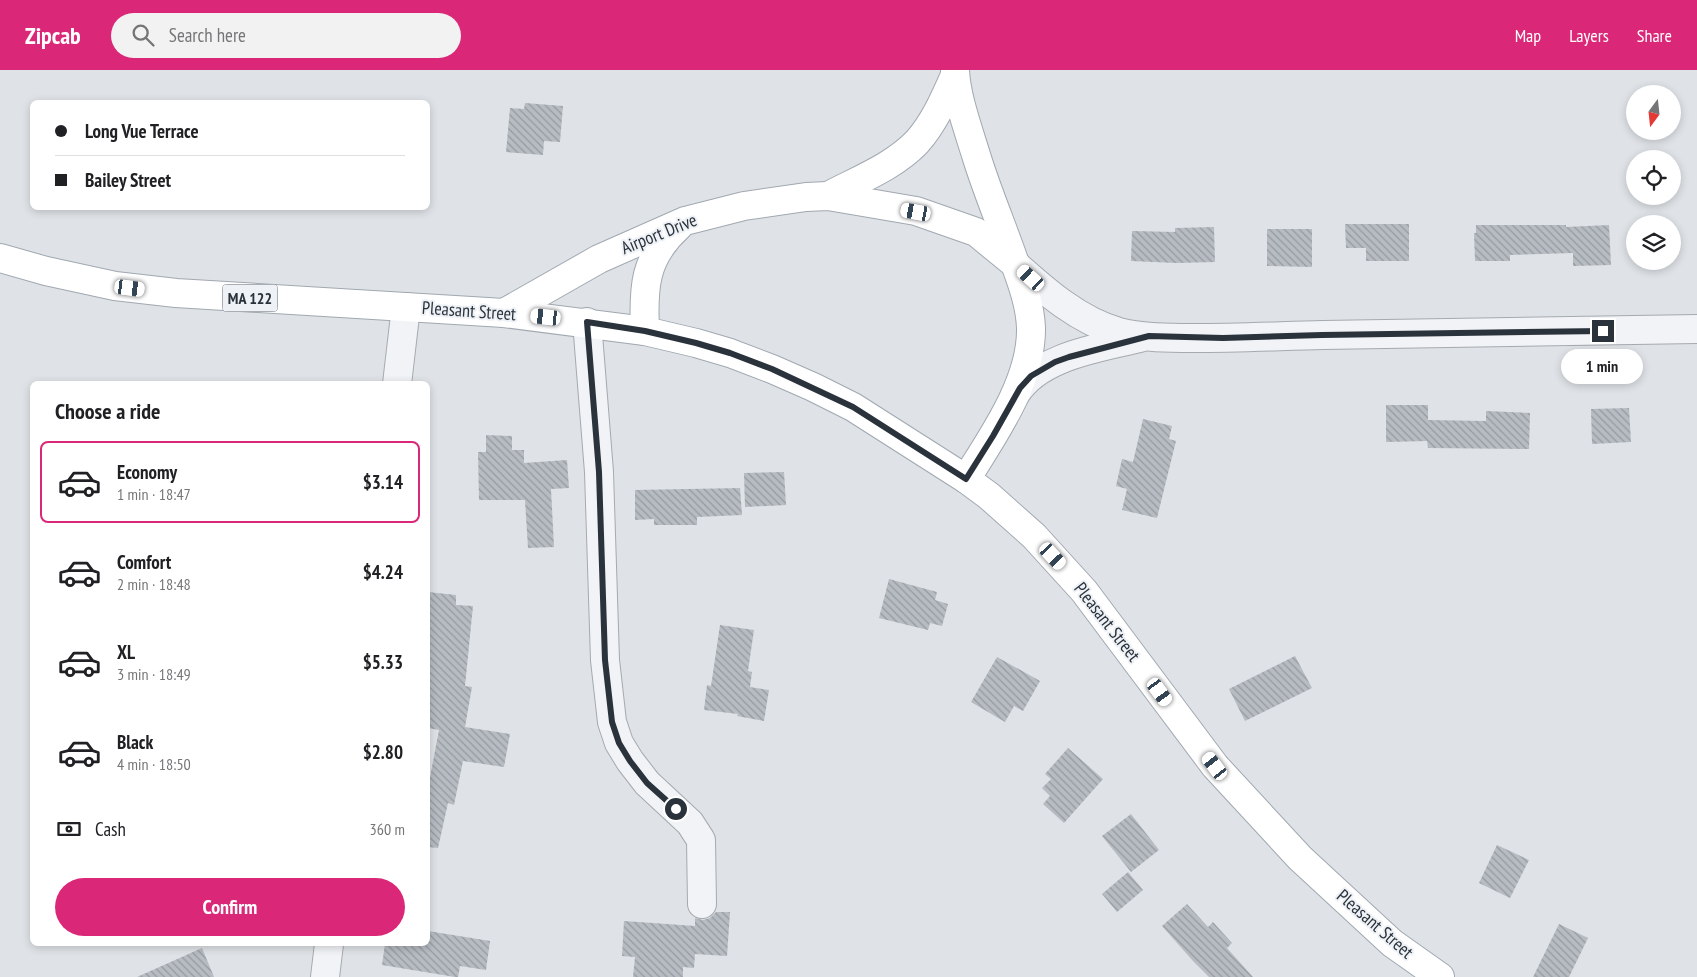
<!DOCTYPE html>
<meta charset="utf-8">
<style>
:root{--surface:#fff;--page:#f2f2f2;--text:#202124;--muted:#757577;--line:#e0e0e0;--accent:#db2777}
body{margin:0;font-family:"PT Sans Narrow",sans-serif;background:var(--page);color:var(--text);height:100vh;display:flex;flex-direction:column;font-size:19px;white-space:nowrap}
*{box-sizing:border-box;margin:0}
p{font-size:16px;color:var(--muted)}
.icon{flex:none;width:28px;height:28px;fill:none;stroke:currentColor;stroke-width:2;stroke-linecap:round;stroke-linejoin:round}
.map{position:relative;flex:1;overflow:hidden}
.panel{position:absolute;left:30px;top:311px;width:400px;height:565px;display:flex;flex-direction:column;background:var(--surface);border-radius:8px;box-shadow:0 2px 8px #0003}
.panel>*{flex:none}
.hud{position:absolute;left:30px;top:30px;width:400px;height:110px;border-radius:8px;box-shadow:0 2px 8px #0003;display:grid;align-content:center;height:110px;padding:0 25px;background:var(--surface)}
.needle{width:32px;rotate:195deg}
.buttons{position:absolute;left:1626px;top:15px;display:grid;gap:10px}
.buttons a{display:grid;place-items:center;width:55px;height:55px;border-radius:50%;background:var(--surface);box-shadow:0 2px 8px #0003;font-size:25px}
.end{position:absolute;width:22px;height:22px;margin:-11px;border:6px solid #2a323c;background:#fff;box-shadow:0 0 0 2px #fff}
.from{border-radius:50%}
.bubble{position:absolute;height:35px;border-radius:18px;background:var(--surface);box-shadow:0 2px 8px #0003;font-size:16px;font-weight:700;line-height:35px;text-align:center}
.car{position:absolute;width:15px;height:30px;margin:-15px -8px;border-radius:6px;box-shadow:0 0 4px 1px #0007;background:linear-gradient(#fff 24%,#345 0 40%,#fff 0 76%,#345 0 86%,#fff 0)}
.hud b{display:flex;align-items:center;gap:18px;height:48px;font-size:19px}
.hud b+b{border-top:1px solid var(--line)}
.hud i{width:12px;height:12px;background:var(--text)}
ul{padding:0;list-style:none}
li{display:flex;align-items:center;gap:15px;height:82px;margin:0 10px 8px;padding:0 15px;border:2px solid transparent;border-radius:8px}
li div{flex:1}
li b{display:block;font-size:19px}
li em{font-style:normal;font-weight:700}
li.active{border-color:var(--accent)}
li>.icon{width:45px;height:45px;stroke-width:1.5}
h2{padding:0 25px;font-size:22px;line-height:60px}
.pay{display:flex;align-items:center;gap:12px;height:55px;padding:0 25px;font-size:19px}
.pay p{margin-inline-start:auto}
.action{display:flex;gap:10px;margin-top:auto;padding:10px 25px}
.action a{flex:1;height:58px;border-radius:30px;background:var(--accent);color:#fff;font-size:20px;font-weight:700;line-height:58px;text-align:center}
header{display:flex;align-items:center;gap:30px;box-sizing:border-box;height:70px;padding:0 25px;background:var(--accent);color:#fff}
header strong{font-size:24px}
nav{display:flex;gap:28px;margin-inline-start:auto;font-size:18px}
.search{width:350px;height:45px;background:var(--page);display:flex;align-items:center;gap:12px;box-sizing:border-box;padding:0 18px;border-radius:28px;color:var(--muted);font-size:19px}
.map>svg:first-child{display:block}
</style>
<header>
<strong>Zipcab</strong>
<div class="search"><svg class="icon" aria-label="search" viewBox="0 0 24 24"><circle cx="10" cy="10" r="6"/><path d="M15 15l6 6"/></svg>Search here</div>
<nav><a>Map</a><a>Layers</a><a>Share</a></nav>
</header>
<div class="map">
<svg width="1697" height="907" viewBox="0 0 1697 907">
<defs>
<pattern id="building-back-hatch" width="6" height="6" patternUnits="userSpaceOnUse" patternTransform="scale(1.25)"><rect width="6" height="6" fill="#b7bcc3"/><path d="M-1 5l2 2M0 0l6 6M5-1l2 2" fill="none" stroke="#9599a0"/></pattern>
</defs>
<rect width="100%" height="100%" fill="#dfe3e7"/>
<!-- building -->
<g fill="url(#building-back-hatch)">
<path d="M 525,33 L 563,36 L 560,72 L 544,71 L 543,85 L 506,82 L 510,38 L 524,39 Z"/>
<path d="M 1345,154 L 1409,154 L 1409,191 L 1366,191 L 1366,178 L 1346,178 Z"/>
<path d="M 1476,155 L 1566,155 L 1566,157 L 1609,155 L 1611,195 L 1573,196 L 1573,183 L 1510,185 L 1510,191 L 1475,191 L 1474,163 L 1476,163 Z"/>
<path d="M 1214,157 L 1215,192 L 1176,193 L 1131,191 L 1132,161 L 1175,162 L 1175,158 Z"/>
<path d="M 1267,159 L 1312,159 L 1312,197 L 1267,196 Z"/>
<path d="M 1386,335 L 1428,335 L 1428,350 L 1486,351 L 1486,341 L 1530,343 L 1529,379 L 1428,378 L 1427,371 L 1386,372 Z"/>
<path d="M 1629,338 L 1631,372 L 1592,374 L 1591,339 Z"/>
<path d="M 1143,349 L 1172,356 L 1169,369 L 1176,371 L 1157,448 L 1122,440 L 1127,419 L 1116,416 L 1122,389 L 1133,392 Z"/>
<path d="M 486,365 L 512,366 L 512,380 L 524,380 L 524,393 L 567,390 L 569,418 L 551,419 L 554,477 L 528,478 L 525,430 L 479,430 L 478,382 L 486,382 Z"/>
<path d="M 784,402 L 786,435 L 745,437 L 744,403 Z"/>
<path d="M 740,418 L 742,445 L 697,447 L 697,455 L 654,455 L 654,449 L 635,450 L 635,420 Z"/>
<path d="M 889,509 L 937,522 L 935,530 L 948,534 L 942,556 L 930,553 L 928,560 L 879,548 Z"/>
<path d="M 428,522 L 456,525 L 456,535 L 473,536 L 465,616 L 472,617 L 465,657 L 510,664 L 504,697 L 463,691 L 454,735 L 448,733 L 438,778 L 428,777 L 428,718 L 439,660 L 428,658 Z"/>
<path d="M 720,555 L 754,560 L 748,601 L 752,602 L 750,617 L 769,620 L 764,651 L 737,646 L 738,644 L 704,640 L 707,615 L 711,616 Z"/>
<path d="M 1295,586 L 1312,618 L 1245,651 L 1229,619 Z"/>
<path d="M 997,587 L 1040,611 L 1023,641 L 1014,636 L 1005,652 L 971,632 Z"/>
<path d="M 1068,678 L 1103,709 L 1064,753 L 1043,734 L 1050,726 L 1042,718 L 1051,709 L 1045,704 Z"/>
<path d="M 1131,744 L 1159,780 L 1131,802 L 1102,766 Z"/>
<path d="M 1497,775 L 1529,790 L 1510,828 L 1479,813 Z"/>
<path d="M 1128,802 L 1143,820 L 1117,842 L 1102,824 Z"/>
<path d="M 1187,834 L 1208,857 L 1213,852 L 1232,873 L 1227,878 L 1253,907 L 1209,907 L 1193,891 L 1162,856 Z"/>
<path d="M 716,842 L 730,842 L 727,886 L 695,884 L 694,898 L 683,897 L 683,907 L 633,907 L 635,887 L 622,886 L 624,851 L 695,856 L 695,848 L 703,850 L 710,848 Z"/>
<path d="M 1559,854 L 1588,868 L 1569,907 L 1533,907 Z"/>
<path d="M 428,861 L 490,871 L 486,900 L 460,896 L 458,907 L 455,907 L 382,895 L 385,874 L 428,874 Z"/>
<path d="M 202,878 L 214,907 L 137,907 Z"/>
</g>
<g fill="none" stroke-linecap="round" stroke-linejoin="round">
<defs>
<g id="minor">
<path d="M 1015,194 C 1045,221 1079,251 1119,262 C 1143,268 1169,268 1194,268 C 1237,268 1280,266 1323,265 C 1447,262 1572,261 1697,259"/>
<path d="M 587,252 L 599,402 L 605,590 L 612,652 L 619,673 L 630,691 L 647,713 L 690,753 L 701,770 L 702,834"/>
<path d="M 397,314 L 406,237"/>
<path d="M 1015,325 C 1038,286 1099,278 1140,268"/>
<path d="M 325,907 L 329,874"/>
</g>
<g id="major">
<path d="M 955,0 C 956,26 968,59 976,85 C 986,118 1000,151 1012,185 C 1020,208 1030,232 1031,258 C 1032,311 993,366 966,409"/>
<path d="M 828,126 C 858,110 893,97 917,72 C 934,53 945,28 955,5"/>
<path d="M 0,188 L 46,201 L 115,216 L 176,223 L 504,243 L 645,261 L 696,273 L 730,283 L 772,299 L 813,317 L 853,337 L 966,409 L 989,426 L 1034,466 L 1084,521 L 1215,696 L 1300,788 L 1392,873 L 1440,907"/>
<path d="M 504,243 L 599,189 L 685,151 L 744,136 L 806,127 L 828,126 L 916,141 L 976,162 L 1015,194"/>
<path d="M 645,261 C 643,218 644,188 678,157"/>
</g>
</defs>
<!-- minor casing -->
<use href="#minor" stroke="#a5aab0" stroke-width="30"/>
<!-- major casing -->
<use href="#major" stroke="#a0a8b1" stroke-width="30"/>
<!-- minor -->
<use href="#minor" stroke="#f1f3f6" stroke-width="28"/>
<!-- major -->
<use href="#major" stroke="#fff" stroke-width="28"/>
</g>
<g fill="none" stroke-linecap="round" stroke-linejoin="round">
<!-- route -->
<path stroke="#2a323c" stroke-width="6" d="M 676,739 L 647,713 L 630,691 L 619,673 L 612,652 L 605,590 L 599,402 L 587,252 L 645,261 L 696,273 L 730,283 L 772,299 L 853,337 L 966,409 L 993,366 L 1020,318 L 1031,306 L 1055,292 L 1069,287 L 1149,266 L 1223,268 L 1322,265 L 1603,261"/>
</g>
<g text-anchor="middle" stroke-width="4" stroke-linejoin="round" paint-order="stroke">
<!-- shield labels -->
<rect fill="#eef1f5" stroke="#656b74" stroke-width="1" x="222.5" y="214.5" width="55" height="27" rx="4"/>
<g font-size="16" font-weight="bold" fill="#2a323c">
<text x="250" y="234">MA 122</text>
</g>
<!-- street labels -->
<g font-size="18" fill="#2a323c" stroke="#eef1f5">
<text transform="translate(659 164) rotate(-22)" y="6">Airport Drive</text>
<text transform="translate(469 241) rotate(4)" y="6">Pleasant Street</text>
<text transform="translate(1107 552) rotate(52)" y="6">Pleasant Street</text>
<text transform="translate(1375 854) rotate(41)" y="6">Pleasant Street</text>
</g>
</g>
</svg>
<div class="buttons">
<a><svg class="needle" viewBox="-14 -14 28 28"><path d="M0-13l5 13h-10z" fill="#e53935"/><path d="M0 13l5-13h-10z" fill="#757577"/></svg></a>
<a><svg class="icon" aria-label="locate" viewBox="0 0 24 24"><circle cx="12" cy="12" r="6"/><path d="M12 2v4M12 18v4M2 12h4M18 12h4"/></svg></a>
<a><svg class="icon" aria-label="layers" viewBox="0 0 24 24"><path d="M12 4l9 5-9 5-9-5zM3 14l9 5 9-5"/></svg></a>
</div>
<i class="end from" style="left:676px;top:739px"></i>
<i class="end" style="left:1603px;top:261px"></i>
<div class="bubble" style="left:1561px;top:279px;width:82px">1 min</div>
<i class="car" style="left:916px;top:142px;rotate:280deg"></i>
<i class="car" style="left:1031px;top:208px;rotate:312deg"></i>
<i class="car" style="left:130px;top:218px;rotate:97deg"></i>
<i class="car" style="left:546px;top:247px;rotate:276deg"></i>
<i class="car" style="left:1053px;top:486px;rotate:137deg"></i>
<i class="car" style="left:1160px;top:622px;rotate:144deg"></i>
<i class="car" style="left:1215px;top:696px;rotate:323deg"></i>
<div class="hud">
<b><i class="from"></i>Long Vue Terrace</b>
<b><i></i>Bailey Street</b>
</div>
<section class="panel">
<h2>Choose a ride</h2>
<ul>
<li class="active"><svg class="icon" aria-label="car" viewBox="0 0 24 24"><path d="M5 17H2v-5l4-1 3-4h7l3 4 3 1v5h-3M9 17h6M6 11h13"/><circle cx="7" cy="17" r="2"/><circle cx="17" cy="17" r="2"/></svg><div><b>Economy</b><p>1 min · 18:47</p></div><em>$3.14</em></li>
<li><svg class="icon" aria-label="car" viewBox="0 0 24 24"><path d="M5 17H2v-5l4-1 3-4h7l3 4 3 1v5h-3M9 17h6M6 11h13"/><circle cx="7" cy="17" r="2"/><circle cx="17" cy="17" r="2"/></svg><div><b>Comfort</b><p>2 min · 18:48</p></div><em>$4.24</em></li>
<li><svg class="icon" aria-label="car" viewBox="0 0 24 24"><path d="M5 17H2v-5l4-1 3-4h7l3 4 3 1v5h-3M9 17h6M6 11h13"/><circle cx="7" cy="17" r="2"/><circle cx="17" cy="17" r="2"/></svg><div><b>XL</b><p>3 min · 18:49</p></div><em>$5.33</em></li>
<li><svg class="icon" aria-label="car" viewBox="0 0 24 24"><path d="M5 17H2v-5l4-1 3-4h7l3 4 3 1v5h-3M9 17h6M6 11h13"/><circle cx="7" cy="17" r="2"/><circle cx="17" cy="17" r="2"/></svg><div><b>Black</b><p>4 min · 18:50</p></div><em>$2.80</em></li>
</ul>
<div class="pay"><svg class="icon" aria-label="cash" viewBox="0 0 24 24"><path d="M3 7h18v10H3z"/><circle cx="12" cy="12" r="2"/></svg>Cash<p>360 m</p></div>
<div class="action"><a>Confirm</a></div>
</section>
</div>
